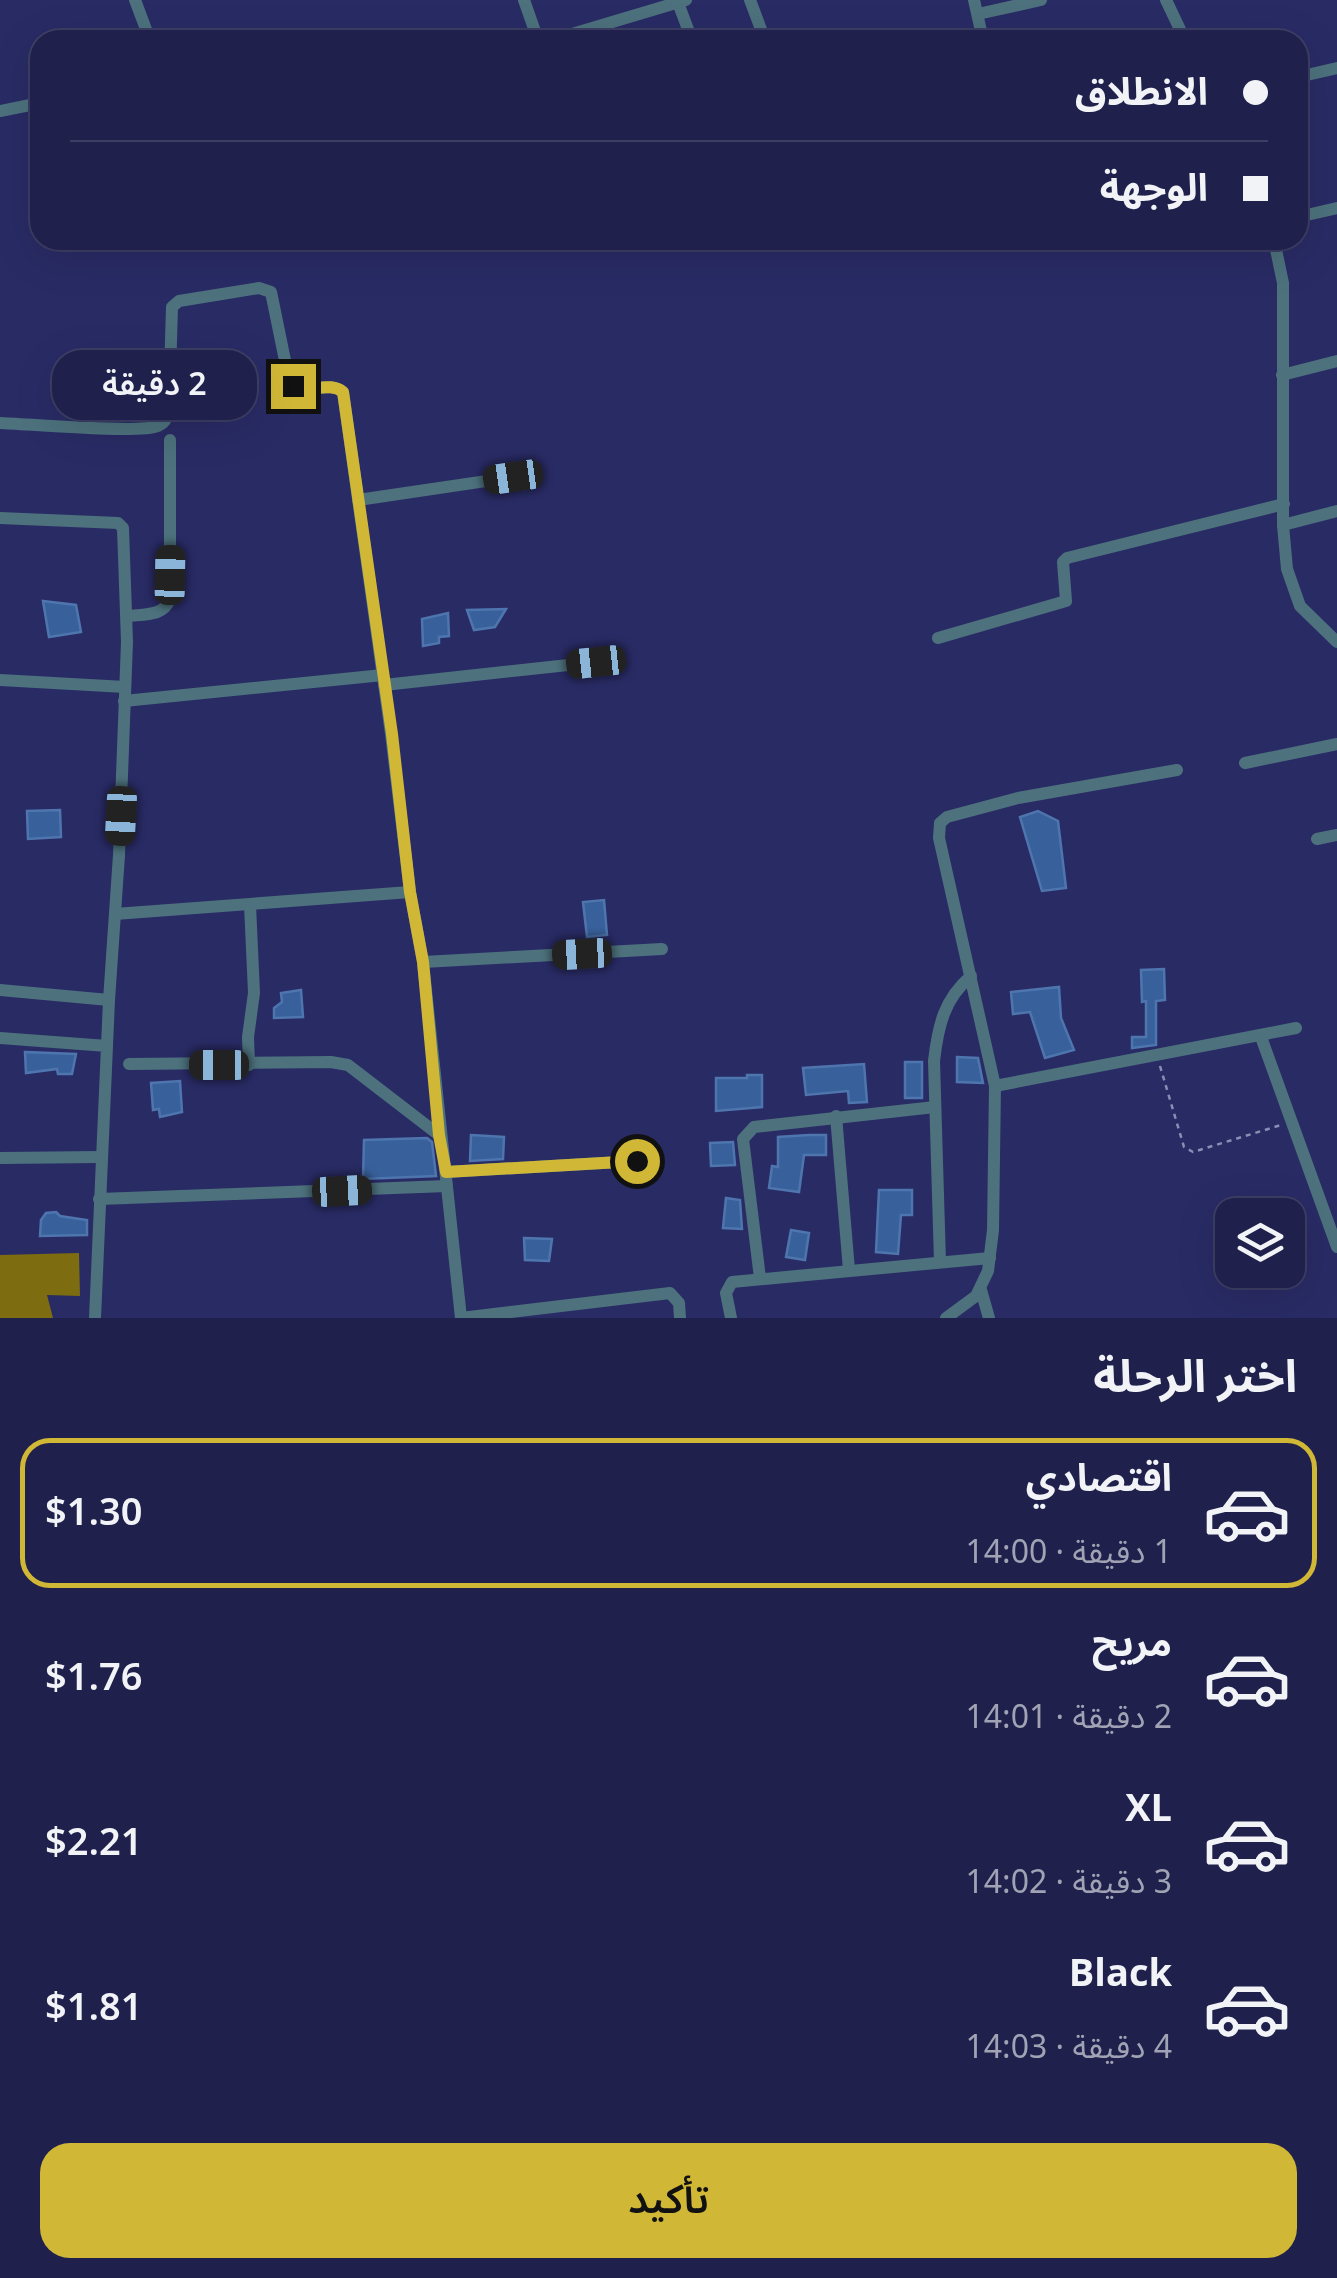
<!DOCTYPE html>
<html lang="ar">
<meta charset="utf-8">
<style>
:root{--surface:#1f204c;--page:#2c2d56;--text:#f1f3f6;--muted:#a1a3b5;--line:#3c3e64;--accent:#d0b736}
body{margin:0;font-family:Georgia,"Noto Sans Arabic",serif;background:var(--page);color:var(--text);direction:rtl;height:100vh;display:flex;flex-direction:column;font-size:38px;white-space:nowrap}
*{box-sizing:border-box;margin:0}
p{font-size:32px;color:var(--muted)}
.icon{flex:none;width:55px;height:55px;fill:none;stroke:currentColor;stroke-width:2;stroke-linecap:round;stroke-linejoin:round}
.map{position:relative;height:1318px;overflow:hidden;direction:ltr}
.drawer{display:flex;flex-direction:column;background:var(--surface);flex:1}
.drawer>*{flex:none}
.banner{position:absolute;left:30px;top:30px;width:1278px;height:220px;border-radius:30px;box-shadow:0 10px 40px #0002,0 0 0 2px var(--line);direction:rtl;display:grid;align-content:center;height:220px;padding:0 40px;background:var(--surface)}
.controls{position:absolute;left:1215px;top:1198px;display:grid;gap:20px}
.controls a{display:grid;place-items:center;width:90px;height:90px;border-radius:20px;background:var(--surface);box-shadow:0 10px 40px #0002,0 0 0 2px var(--line);font-size:50px}
.end{position:absolute;width:45px;height:45px;margin:-22px;border:12px solid #d0b736;background:#111;box-shadow:0 0 0 5px #111}
.from{border-radius:50%}
.bubble{position:absolute;height:70px;border-radius:30px;background:var(--surface);box-shadow:0 10px 40px #0002,0 0 0 2px var(--line);font-size:32px;font-weight:600;line-height:70px;text-align:center;direction:rtl}
.car{position:absolute;width:30px;height:60px;margin:-30px -15px;border-radius:12px;box-shadow:0 0 8px 2px #0007;background:linear-gradient(#222 24%,#8ab4d8 0 40%,#222 0 76%,#8ab4d8 0 86%,#222 0)}
.banner b{display:flex;align-items:center;gap:35px;height:95px;font-size:38px}
.banner b+b{border-top:2px solid var(--line)}
.banner i{width:25px;height:25px;background:var(--text)}
ul{padding:0;list-style:none}
li{display:flex;align-items:center;gap:30px;height:150px;margin:0 20px 15px;padding:0 20px;border:5px solid transparent;border-radius:30px}
li div{flex:1}
li b{display:block;font-size:38px}
li em{font-style:normal;font-weight:600}
li.selected{border-color:var(--accent)}
li>.icon{width:90px;height:90px;stroke-width:1.5}
h2{padding:0 40px;font-size:45px;line-height:120px}
.action{display:flex;gap:20px;margin-top:auto;padding:20px 40px}
.action a{flex:1;height:115px;border-radius:30px;background:var(--accent);color:#111;font-size:40px;font-weight:600;line-height:115px;text-align:center}
.map>svg:first-child{display:block}
</style>
<div class="map">
<svg width="1337" height="1318" viewBox="0 0 1337 1318">
<rect width="100%" height="100%" fill="#292b65"/>
<!-- forest -->
<path fill="#7d6c10" d="M 79,1253 L 80,1296 L 47,1295 L 53,1318 L 0,1318 L 0,1255 Z"/>
<!-- building -->
<g fill="#38609a" stroke="#4e75ae" stroke-width="2.5">
<path d="M 43,601 L 76,605 L 81,632 L 49,637 Z"/>
<path d="M 506,609 L 495,627 L 474,630 L 467,610 Z"/>
<path d="M 448,613 L 449,636 L 439,637 L 439,643 L 423,646 L 422,619 Z"/>
<path d="M 60,810 L 61,837 L 28,839 L 27,811 Z"/>
<path d="M 1038,811 L 1058,821 L 1066,888 L 1042,891 L 1020,817 Z"/>
<path d="M 604,900 L 607,935 L 587,937 L 583,902 Z"/>
<path d="M 1164,969 L 1165,1000 L 1156,1001 L 1156,1045 L 1132,1048 L 1132,1037 L 1146,1037 L 1146,1001 L 1142,1002 L 1141,970 Z"/>
<path d="M 1059,987 L 1061,1018 L 1074,1050 L 1045,1058 L 1030,1012 L 1013,1014 L 1011,992 Z"/>
<path d="M 301,990 L 303,1017 L 274,1018 L 274,1008 L 282,1002 L 281,993 Z"/>
<path d="M 25,1052 L 76,1054 L 72,1074 L 58,1074 L 57,1069 L 26,1073 Z"/>
<path d="M 957,1057 L 978,1058 L 983,1083 L 957,1082 Z"/>
<rect x="905" y="1062" width="17" height="36"/>
<path d="M 864,1064 L 867,1102 L 849,1103 L 848,1091 L 806,1095 L 803,1068 Z"/>
<path d="M 747,1075 L 762,1075 L 762,1107 L 716,1111 L 716,1078 L 747,1078 Z"/>
<path d="M 180,1081 L 182,1112 L 160,1117 L 159,1109 L 153,1110 L 151,1083 Z"/>
<path d="M 471,1135 L 504,1137 L 503,1159 L 470,1161 Z"/>
<path d="M 809,1135 L 826,1135 L 826,1155 L 804,1155 L 799,1192 L 769,1188 L 772,1166 L 778,1167 L 778,1137 Z"/>
<path d="M 427,1138 L 432,1142 L 436,1176 L 363,1179 L 364,1140 Z"/>
<path d="M 733,1142 L 735,1165 L 711,1166 L 710,1143 Z"/>
<path d="M 879,1190 L 912,1190 L 912,1215 L 901,1215 L 898,1254 L 876,1252 Z"/>
<path d="M 726,1198 L 740,1200 L 742,1229 L 723,1228 Z"/>
<path d="M 56,1212 L 60,1216 L 87,1220 L 87,1235 L 40,1236 L 41,1220 L 46,1213 Z"/>
<path d="M 791,1230 L 809,1233 L 805,1260 L 786,1257 Z"/>
<path d="M 524,1238 L 552,1239 L 549,1261 L 525,1260 Z"/>
</g>
<g fill="none" stroke-linecap="round" stroke-linejoin="round">
<!-- path -->
<path stroke="#8a8db4" stroke-width="2.5" stroke-dasharray="5 5" stroke-linecap="butt" d="M 1160,1066 L 1184,1147 L 1193,1152 L 1281,1125"/>
<!-- minor -->
<g stroke="#4d727d" stroke-width="12">
<path d="M 135,0 L 150,40"/>
<path d="M 524,0 L 538,40"/>
<path d="M 677,0 L 692,40"/>
<path d="M 750,0 L 765,40"/>
<path d="M 974,0 L 983,40"/>
<path d="M 1166,0 L 1185,40"/>
<path d="M 978,14 L 1041,0"/>
<path d="M 552,40 L 686,0"/>
<path d="M 1298,77 L 1337,68"/>
<path d="M 0,111 L 40,103"/>
<path d="M 1298,217 L 1337,208"/>
<path d="M 1274,240 L 1283,283 L 1283,525 L 1287,569 L 1300,606 L 1337,642"/>
<path d="M 1282,375 L 1337,361"/>
<path d="M 0,423 C 29,424 139,434 158,426 C 167,422 168,415 169,407 L 172,307 L 179,301 L 259,288 L 271,292 L 288,375 L 293,387 C 309,393 330,381 343,392 L 391,734 L 410,892 L 423,962 L 461,1318"/>
<path d="M 358,500 L 513,477"/>
<path d="M 0,518 L 118,523 L 123,528 L 127,642 L 119,855 L 109,1000 L 0,990"/>
<path d="M 1283,525 L 1337,511"/>
<path d="M 127,616 C 144,614 163,617 170,599 L 170,440"/>
<path d="M 938,638 L 1066,601 L 1063,562 L 1067,558 L 1284,504"/>
<path d="M 0,680 L 125,687"/>
<path d="M 384,685 L 596,662"/>
<path d="M 124,701 L 383,675"/>
<path d="M 1245,763 L 1337,744"/>
<path d="M 1317,839 L 1337,835"/>
<path d="M 115,914 L 410,892"/>
<path d="M 423,962 L 662,949"/>
<path d="M 1261,1037 L 1337,1247"/>
<path d="M 0,1038 L 107,1046 L 95,1318"/>
<path d="M 107,1046 L 109,1000"/>
<path d="M 129,1064 L 331,1062 L 348,1065 L 439,1135"/>
<path d="M 249,1065 L 248,1037 L 254,993 L 250,905"/>
<path d="M 995,1086 L 1296,1028"/>
<path d="M 836,1116 L 849,1270"/>
<path d="M 0,1158 L 101,1157"/>
<path d="M 446,1172 L 637,1161"/>
<path d="M 99,1199 L 447,1186"/>
<path d="M 940,1262 L 934,1061 C 938,1026 944,999 971,976"/>
<path d="M 760,1278 L 743,1139 L 754,1127 L 935,1107"/>
<path d="M 981,1290 L 989,1318"/>
<path d="M 461,1318 L 670,1293 L 679,1303 L 680,1318"/>
<path d="M 731,1318 L 726,1293 L 732,1282 L 990,1258"/>
<path d="M 946,1318 L 976,1296 L 988,1271 L 993,1230 L 995,1086 L 939,838 L 940,823 L 947,817 L 1018,798 L 1177,770"/>
</g>
</g>
<g fill="none" stroke-linecap="round" stroke-linejoin="round">
<!-- route -->
<path stroke="#d0b736" stroke-width="12" d="M 293,386 C 309,393 330,381 343,392 L 392,734 L 410,892 L 423,962 L 439,1135 L 446,1172 L 637,1161"/>
</g>
</svg>
<div class="controls">
<a><svg class="icon" aria-label="layers" viewBox="0 0 24 24"><path d="M12 4l9 5-9 5-9-5zM3 14l9 5 9-5"/></svg></a>
</div>
<i class="end from" style="left:637px;top:1161px"></i>
<i class="end" style="left:293px;top:386px"></i>
<div class="bubble" style="left:52px;top:350px;width:205px">2 دقيقة</div>
<i class="car" style="left:513px;top:477px;rotate:262deg"></i>
<i class="car" style="left:170px;top:575px;rotate:1deg"></i>
<i class="car" style="left:596px;top:662px;rotate:264deg"></i>
<i class="car" style="left:121px;top:816px;rotate:183deg"></i>
<i class="car" style="left:582px;top:954px;rotate:267deg"></i>
<i class="car" style="left:219px;top:1065px;rotate:270deg"></i>
<i class="car" style="left:342px;top:1191px;rotate:87deg"></i>
<div class="banner">
<b><i class="from"></i>الانطلاق</b>
<b><i></i>الوجهة</b>
</div>
</div>
<section class="drawer">
<h2>اختر الرحلة</h2>
<ul>
<li class="selected"><svg class="icon" aria-label="car" viewBox="0 0 24 24"><path d="M5 17H2v-5l4-1 3-4h7l3 4 3 1v5h-3M9 17h6M6 11h13"/><circle cx="7" cy="17" r="2"/><circle cx="17" cy="17" r="2"/></svg><div><b>اقتصادي</b><p>1 دقيقة · 14:00</p></div><em>$1.30</em></li>
<li><svg class="icon" aria-label="car" viewBox="0 0 24 24"><path d="M5 17H2v-5l4-1 3-4h7l3 4 3 1v5h-3M9 17h6M6 11h13"/><circle cx="7" cy="17" r="2"/><circle cx="17" cy="17" r="2"/></svg><div><b>مريح</b><p>2 دقيقة · 14:01</p></div><em>$1.76</em></li>
<li><svg class="icon" aria-label="car" viewBox="0 0 24 24"><path d="M5 17H2v-5l4-1 3-4h7l3 4 3 1v5h-3M9 17h6M6 11h13"/><circle cx="7" cy="17" r="2"/><circle cx="17" cy="17" r="2"/></svg><div><b>XL</b><p>3 دقيقة · 14:02</p></div><em>$2.21</em></li>
<li><svg class="icon" aria-label="car" viewBox="0 0 24 24"><path d="M5 17H2v-5l4-1 3-4h7l3 4 3 1v5h-3M9 17h6M6 11h13"/><circle cx="7" cy="17" r="2"/><circle cx="17" cy="17" r="2"/></svg><div><b>Black</b><p>4 دقيقة · 14:03</p></div><em>$1.81</em></li>
</ul>
<div class="action"><a>تأكيد</a></div>
</section>
